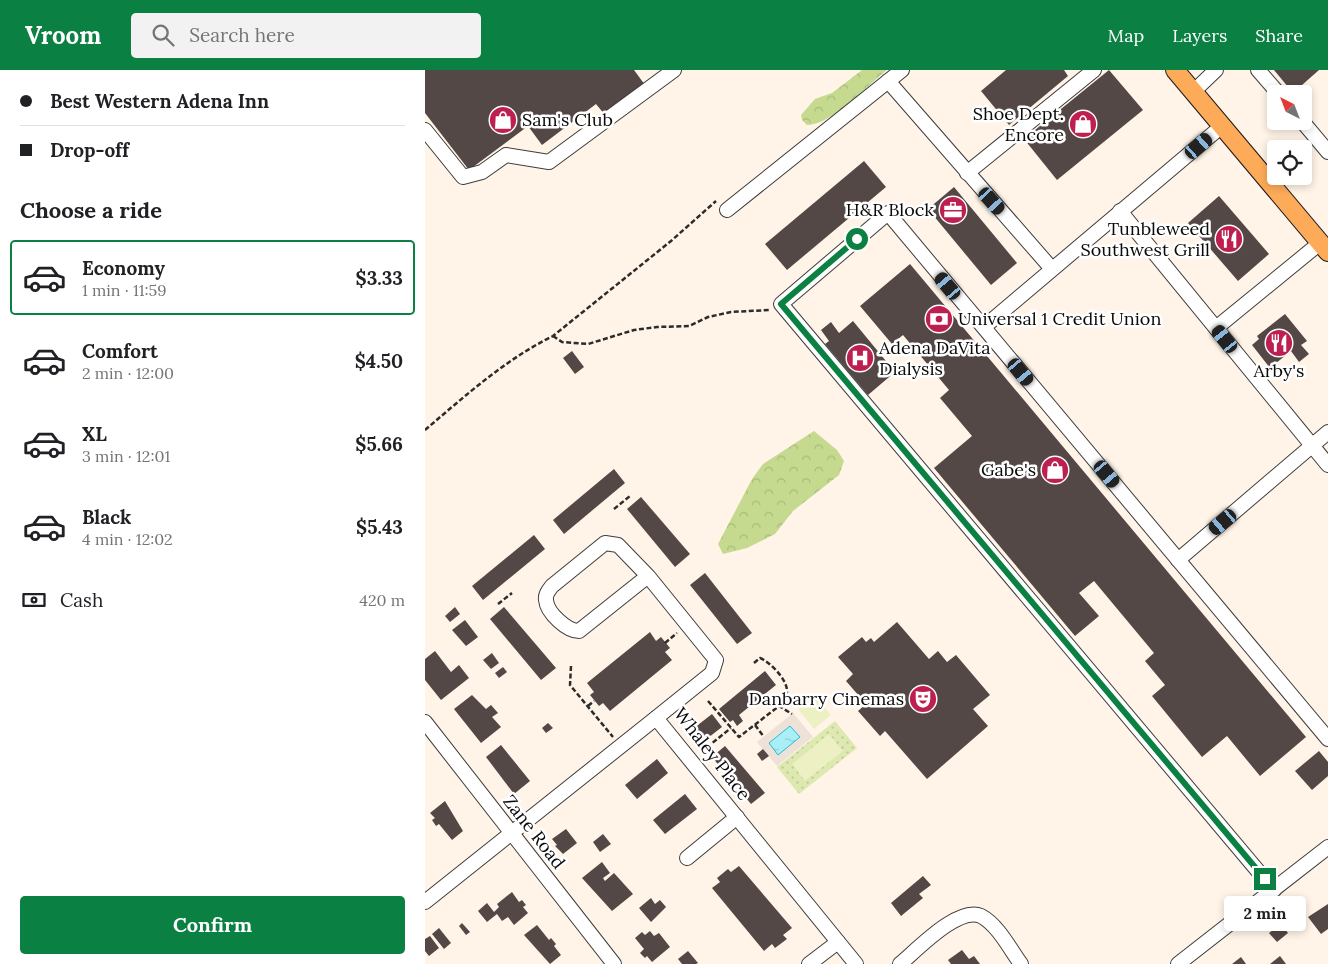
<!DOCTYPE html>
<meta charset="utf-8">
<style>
:root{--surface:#fff;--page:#f2f2f2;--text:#202124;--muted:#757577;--line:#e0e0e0;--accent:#0b8043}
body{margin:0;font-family:Lora,serif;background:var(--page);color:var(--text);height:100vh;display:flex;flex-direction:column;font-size:19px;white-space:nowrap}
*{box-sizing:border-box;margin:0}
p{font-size:16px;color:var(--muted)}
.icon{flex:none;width:28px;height:28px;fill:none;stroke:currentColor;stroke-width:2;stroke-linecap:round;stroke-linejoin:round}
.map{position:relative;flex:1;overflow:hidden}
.side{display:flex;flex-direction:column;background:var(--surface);width:425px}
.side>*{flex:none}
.hud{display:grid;align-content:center;height:110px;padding:0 20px;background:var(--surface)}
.needle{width:32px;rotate:318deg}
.fabs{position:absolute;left:842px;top:15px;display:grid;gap:10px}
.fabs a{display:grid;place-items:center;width:45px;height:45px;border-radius:5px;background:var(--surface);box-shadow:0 2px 8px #0003;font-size:25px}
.end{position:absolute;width:22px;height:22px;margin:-11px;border:6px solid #0b8043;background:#fff;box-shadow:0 0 0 2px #fff}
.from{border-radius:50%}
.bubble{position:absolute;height:35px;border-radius:5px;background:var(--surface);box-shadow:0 2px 8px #0003;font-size:16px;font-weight:700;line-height:35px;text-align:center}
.car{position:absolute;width:15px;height:30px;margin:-15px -8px;border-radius:6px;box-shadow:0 0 4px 1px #0007;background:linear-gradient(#222 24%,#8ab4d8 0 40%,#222 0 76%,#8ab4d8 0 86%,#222 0)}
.hud b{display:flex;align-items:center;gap:18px;height:48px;font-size:19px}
.hud b+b{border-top:1px solid var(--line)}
.hud i{width:12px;height:12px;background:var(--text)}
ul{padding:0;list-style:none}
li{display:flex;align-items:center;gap:15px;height:75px;margin:0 10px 8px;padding:0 10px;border:2px solid transparent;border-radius:5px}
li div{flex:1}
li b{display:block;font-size:19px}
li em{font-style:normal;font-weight:700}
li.current{border-color:var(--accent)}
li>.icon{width:45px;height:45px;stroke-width:1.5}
h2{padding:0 20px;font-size:22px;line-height:60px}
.pay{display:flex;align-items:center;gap:12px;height:55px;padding:0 20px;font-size:19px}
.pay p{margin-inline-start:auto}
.primary-button{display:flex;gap:10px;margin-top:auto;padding:10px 20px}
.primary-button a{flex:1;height:58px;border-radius:5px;background:var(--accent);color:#fff;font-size:20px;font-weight:700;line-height:58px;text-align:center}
header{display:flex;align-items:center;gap:30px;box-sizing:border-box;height:70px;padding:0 25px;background:var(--accent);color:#fff}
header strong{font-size:24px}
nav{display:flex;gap:28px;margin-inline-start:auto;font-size:18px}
.search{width:350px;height:45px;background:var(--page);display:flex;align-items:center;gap:12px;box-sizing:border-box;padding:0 18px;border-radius:5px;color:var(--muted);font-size:19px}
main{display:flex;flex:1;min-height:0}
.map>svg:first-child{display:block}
</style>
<header>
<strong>Vroom</strong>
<div class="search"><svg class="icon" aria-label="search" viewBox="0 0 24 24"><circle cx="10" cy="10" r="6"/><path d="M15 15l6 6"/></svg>Search here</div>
<nav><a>Map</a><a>Layers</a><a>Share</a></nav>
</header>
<main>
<section class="side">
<div class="hud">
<b><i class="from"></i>Best Western Adena Inn</b>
<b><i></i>Drop-off</b>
</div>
<h2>Choose a ride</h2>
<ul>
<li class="current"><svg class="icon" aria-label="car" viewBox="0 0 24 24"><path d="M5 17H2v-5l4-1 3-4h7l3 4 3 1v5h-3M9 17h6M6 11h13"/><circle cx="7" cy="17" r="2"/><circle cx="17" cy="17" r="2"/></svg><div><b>Economy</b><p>1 min · 11:59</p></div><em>$3.33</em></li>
<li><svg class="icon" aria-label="car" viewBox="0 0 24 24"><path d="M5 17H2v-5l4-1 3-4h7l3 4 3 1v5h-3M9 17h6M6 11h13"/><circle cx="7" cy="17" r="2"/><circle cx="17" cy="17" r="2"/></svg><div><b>Comfort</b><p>2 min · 12:00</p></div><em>$4.50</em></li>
<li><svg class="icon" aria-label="car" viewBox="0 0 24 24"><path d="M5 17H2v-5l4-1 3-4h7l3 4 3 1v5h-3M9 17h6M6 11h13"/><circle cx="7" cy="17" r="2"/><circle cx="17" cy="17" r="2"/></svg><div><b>XL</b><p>3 min · 12:01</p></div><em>$5.66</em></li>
<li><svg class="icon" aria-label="car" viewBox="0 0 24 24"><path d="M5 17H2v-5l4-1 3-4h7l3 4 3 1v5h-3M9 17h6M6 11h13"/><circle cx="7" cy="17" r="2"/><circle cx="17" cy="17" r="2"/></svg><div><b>Black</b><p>4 min · 12:02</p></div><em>$5.43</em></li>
</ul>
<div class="pay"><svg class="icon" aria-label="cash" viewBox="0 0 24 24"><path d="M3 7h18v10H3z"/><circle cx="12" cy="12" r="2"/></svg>Cash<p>420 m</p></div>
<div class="primary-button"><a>Confirm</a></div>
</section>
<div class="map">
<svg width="903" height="894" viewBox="0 0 903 894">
<defs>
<pattern id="green-dots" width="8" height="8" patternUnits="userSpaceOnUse" patternTransform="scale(1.25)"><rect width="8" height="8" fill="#dde9b0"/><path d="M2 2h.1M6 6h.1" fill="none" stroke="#bcc696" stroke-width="1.8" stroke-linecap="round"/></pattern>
<pattern id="forest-crowns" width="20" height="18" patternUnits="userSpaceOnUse" patternTransform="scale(1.25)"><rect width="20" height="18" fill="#c5da8f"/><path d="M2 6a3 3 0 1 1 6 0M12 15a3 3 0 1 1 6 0" fill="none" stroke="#a8ba7a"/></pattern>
<pattern id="water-ripples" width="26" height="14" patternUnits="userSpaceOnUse" patternTransform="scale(1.25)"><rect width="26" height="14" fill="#aaeff8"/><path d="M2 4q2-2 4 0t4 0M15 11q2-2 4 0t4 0" fill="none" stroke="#91ccd3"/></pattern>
</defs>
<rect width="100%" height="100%" fill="#fff4e7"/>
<!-- green -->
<path fill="url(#green-dots)" d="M 410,651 L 432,678 L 374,724 L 352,697 Z"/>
<!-- forest -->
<g fill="url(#forest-crowns)">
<path d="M 437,0 L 462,0 C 442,15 407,55 382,55 L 377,50 L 376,45 L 390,29 L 407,23 Z"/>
<path d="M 389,361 L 412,380 L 419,391 L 414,405 L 368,441 L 350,464 L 322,478 L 298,484 L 293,474 L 327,409 L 338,394 Z"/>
</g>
<!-- pitch -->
<g fill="#ecf0c3">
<path d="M 390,626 L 406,645 L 389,659 L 373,639 Z"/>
<path d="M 404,664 L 418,681 L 380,711 L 367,694 Z"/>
</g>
<!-- plaza -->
<path fill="#ede2d8" d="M 368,643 L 388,667 L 352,696 L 332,672 Z"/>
<!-- water -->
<path fill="url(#water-ripples)" stroke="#2fbad1" d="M 365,656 L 375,667 L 353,685 L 344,673 Z"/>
<!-- building -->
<g fill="#534846">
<path d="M 0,0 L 209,0 L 220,15 L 180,45 L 171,34 L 117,75 L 103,56 L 44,100 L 0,43 Z"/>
<path d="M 581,0 L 639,0 L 643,6 L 584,55 L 556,21 Z"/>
<path d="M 684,0 L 718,40 L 632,110 L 599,69 Z"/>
<path d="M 849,0 L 894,0 L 868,23 Z"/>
<path d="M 439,91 L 461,117 L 362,200 L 340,174 Z"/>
<path d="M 529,117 L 592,193 L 566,215 L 503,139 Z"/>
<path d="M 794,126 L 844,184 L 813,211 L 763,153 Z"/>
<path d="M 485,194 L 881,667 L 835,706 L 802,666 L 777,687 L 727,626 L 740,615 L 720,591 L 729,583 L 669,511 L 654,523 L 674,546 L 650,566 L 509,398 L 547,366 L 515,328 L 524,320 L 478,265 L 467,274 L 435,236 Z"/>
<path d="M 860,244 L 882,271 L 876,275 L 884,284 L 874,292 L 866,281 L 845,298 L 827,275 L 834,269 L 832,266 Z"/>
<path d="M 428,251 L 470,302 L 443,325 L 400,274 L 404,271 L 396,260 L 406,252 L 414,263 Z"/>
<path d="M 147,281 L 159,297 L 150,304 L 138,288 Z"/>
<path d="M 189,399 L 200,413 L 139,464 L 128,450 Z"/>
<path d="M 216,427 L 265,484 L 250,497 L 202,439 Z"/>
<path d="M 109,465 L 120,479 L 58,530 L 47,516 Z"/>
<path d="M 280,503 L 327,563 L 312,574 L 265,515 Z"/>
<path d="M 30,537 L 35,544 L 25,552 L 20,546 Z"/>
<path d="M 79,537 L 131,598 L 116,610 L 65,549 Z"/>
<path d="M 40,550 L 53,567 L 41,576 L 27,560 Z"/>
<path d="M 472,552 L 504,589 L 513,581 L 522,592 L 531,585 L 565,625 L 548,639 L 563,656 L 502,709 L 460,661 L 455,666 L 433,641 L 441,634 L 421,611 L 428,604 L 413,587 L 437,567 L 441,572 L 446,568 L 449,572 Z"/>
<path d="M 225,562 L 231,571 L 236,567 L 245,578 L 240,582 L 247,590 L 185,641 L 178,633 L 174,636 L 165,625 L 169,622 L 162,613 Z"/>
<path d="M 10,581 L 26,602 L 34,595 L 44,608 L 16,630 L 0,610 L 0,589 Z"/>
<path d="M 67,583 L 74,593 L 66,599 L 58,590 Z"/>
<path d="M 78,597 L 82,602 L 74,608 L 70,603 Z"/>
<path d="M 340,601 L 351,615 L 314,645 L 318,651 L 312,656 L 308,650 L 305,652 L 294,639 Z"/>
<path d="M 47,625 L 61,639 L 66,635 L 73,643 L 67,647 L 76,657 L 56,673 L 29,639 Z"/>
<path d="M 287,644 L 297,657 L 279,671 L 269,658 Z"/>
<path d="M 123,653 L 128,658 L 121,663 L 117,658 Z"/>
<path d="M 76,675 L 105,711 L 89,724 L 61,687 Z"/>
<path d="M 300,676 L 340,723 L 326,734 L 287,687 Z"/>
<path d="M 338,679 L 344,686 L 337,691 L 332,684 Z"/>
<path d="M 894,681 L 903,692 L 903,706 L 887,720 L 870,701 Z"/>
<path d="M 232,689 L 243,703 L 212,729 L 200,715 Z"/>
<path d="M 260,724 L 272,739 L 240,764 L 228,750 Z"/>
<path d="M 20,731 L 38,761 L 27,770 L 14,754 L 11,756 L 7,750 L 10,748 L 5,743 Z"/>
<path d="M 141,759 L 152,773 L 138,784 L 130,776 L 132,775 L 127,769 Z"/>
<path d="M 178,764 L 186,774 L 175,782 L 168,772 Z"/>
<path d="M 177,792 L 185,803 L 178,808 L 180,811 L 189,803 L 208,824 L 187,841 L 157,808 Z"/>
<path d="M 314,796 L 367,858 L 358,865 L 362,869 L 350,878 L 347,874 L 339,881 L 287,818 L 295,812 L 292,808 L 303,799 L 306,802 Z"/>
<path d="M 498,806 L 506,815 L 494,824 L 498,828 L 476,846 L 466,833 Z"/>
<path d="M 87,822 L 94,832 L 97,830 L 101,835 L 98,837 L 103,843 L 89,855 L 83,847 L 77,851 L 72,844 L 62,852 L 53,841 L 62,833 L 69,842 L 74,837 L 72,834 Z"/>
<path d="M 226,828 L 230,834 L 235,830 L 241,837 L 226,852 L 214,838 Z"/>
<path d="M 903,834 L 903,859 L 896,864 L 883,847 Z"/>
<path d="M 37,853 L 45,862 L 41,865 L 34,856 Z"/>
<path d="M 856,854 L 863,863 L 852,872 L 844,863 Z"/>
<path d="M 112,855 L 124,870 L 126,868 L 131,874 L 129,876 L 136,885 L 125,894 L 99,865 Z"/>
<path d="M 14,858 L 26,873 L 19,879 L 7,864 Z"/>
<path d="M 225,861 L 229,866 L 234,863 L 245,877 L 227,892 L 222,886 L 220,888 L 215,883 L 219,879 L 210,868 L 217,862 L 220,865 Z"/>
<path d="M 5,866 L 14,878 L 4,886 L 0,881 L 0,869 Z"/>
<path d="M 537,880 L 544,889 L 549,886 L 555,894 L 526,894 L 523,890 Z"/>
<path d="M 263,881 L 273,893 L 271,894 L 257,894 L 253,889 Z"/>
<path d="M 855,886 L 861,894 L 845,894 Z"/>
<path d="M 816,887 L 821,894 L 807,894 Z"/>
</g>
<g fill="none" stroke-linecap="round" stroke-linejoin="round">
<defs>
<g id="minor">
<path d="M 833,0 L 854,24"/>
<path d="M 463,11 L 627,199"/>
<path d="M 768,22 L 791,0"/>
<path d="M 877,51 L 903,82"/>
<path d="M 0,60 L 38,107 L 57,102 L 81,85 L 124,92 L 249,0"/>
<path d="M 542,103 L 669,0"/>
<path d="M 302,140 L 477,0"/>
<path d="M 695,141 L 903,395"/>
<path d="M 559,257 L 797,56"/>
<path d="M 791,258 L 895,173"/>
<path d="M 753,490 L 903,362"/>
<path d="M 223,506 L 154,561 C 142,561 122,543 121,530 C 120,524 124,520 127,516 L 180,473 L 193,475 L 223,506 L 291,590 L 287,603 L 231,648 L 431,894"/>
<path d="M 0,652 L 189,894"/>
<path d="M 262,788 L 312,747"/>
<path d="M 849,820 L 356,234 L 463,143 L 903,669"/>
<path d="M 0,832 L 231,648"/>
<path d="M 384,894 L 413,872"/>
<path d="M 475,894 C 492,880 533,836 556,846 C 573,855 585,879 596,894"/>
<path d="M 753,894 L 903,777"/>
</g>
<path id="major" d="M 750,0 L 903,182"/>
</defs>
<!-- minor casing -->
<use href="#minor" stroke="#3d3d3d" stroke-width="16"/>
<!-- major casing -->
<use href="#major" stroke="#1b1b1b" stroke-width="20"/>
<!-- path -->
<g stroke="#2c2c2c" stroke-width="2.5" stroke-dasharray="5 2.5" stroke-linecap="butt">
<path d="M 128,266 L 137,272 L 163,274 L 209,260 L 232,257 L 264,256 L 283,247 L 306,242 L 344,240"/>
<path d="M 0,360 C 40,326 81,289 128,266 L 246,171 L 291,131"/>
<path d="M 189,439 L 205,426"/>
<path d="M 73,534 L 87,523"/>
<path d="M 240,573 L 252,563"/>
<path d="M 329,593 L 335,588 C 345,592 363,610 362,622 C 361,628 357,632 354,636"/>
<path d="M 146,596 L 145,615 L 188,667"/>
<path d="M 283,631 L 314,667 L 354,636 L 367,644"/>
<path d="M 163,636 L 169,631"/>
<path d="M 330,655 L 339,667"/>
<path d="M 276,682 L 306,658"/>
</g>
<!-- minor -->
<use href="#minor" stroke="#fff" stroke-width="14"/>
<!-- major -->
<use href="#major" stroke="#fdaa59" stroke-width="18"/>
</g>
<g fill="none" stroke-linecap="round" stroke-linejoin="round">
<!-- route -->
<path stroke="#0b8043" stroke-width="6" d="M 432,169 L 356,234 L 840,809"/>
</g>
<!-- icons -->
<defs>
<symbol id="shop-disc" viewBox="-11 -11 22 22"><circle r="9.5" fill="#bd1f50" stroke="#fff"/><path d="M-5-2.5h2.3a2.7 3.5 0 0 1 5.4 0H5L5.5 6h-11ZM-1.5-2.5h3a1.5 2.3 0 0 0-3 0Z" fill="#fff"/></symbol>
<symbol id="office-disc" viewBox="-11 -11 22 22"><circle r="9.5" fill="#bd1f50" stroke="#fff"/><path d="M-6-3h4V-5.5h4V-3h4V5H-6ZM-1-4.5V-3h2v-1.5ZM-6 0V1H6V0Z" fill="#fff"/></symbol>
<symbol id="restaurant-disc" viewBox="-11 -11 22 22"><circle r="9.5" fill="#bd1f50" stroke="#fff"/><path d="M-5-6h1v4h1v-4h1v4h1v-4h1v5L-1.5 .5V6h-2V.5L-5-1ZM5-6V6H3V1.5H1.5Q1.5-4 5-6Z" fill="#fff"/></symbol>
<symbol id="bank-disc" viewBox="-11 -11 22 22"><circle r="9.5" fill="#bd1f50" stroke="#fff"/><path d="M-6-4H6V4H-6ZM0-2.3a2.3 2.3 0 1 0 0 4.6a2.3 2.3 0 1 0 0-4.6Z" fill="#fff"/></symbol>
<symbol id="hospital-disc" viewBox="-11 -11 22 22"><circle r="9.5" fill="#bd1f50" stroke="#fff"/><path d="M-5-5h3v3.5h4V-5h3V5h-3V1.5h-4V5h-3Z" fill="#fff"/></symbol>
<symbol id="theatre-disc" viewBox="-11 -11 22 22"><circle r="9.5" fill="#bd1f50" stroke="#fff"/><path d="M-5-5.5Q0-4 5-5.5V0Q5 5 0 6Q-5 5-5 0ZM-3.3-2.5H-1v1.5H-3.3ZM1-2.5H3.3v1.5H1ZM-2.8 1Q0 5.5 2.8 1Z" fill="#fff"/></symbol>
</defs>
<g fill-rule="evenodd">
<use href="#shop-disc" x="62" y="34" width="32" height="32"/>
<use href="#shop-disc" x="642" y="38" width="32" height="32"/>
<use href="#office-disc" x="512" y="124" width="32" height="32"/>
<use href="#restaurant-disc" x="788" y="153" width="32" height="32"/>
<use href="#bank-disc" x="498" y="233" width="32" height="32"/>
<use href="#restaurant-disc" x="838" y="257" width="32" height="32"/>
<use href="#hospital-disc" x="419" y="272" width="32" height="32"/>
<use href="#shop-disc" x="614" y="384" width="32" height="32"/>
<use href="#theatre-disc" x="482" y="613" width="32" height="32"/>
</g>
<g text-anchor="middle" stroke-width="5" stroke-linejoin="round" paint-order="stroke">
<!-- poi labels -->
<g font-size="18" fill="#0a0a0a" stroke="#fff" text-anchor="end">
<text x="639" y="50">Shoe Dept.<tspan x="639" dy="21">Encore</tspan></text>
<text x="97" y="56" text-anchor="start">Sam's Club</text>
<text x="509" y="146">H&amp;R Block</text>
<text x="785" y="165">Tunbleweed<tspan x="785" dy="21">Southwest Grill</tspan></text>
<text x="533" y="255" text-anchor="start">Universal 1 Credit Union</text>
<text x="454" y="284" text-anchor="start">Adena DaVita<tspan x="454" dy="21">Dialysis</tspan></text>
<text x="854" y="307" text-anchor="middle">Arby's</text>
<text x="611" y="406">Gabe's</text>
<text x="479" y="635">Danbarry Cinemas</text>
</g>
<!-- street labels -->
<g font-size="18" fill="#0a0a0a" stroke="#fff">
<text transform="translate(287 684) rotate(52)" y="6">Whaley Place</text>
<text transform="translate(109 762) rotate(52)" y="6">Zane Road</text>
</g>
</g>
</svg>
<div class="fabs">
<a><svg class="needle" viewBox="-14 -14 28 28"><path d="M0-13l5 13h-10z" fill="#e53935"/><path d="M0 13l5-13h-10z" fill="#757577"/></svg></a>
<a><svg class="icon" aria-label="locate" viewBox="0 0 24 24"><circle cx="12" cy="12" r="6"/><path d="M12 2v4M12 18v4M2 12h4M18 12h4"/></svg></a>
</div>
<i class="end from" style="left:432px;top:169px"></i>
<i class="end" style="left:840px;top:809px"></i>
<div class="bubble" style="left:799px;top:826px;width:82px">2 min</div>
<i class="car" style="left:774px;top:76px;rotate:49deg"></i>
<i class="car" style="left:567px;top:131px;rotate:138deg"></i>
<i class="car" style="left:523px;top:216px;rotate:320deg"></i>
<i class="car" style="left:800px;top:269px;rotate:321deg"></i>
<i class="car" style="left:596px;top:302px;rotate:140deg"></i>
<i class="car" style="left:682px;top:404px;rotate:140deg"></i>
<i class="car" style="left:798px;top:452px;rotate:230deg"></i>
</div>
</main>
